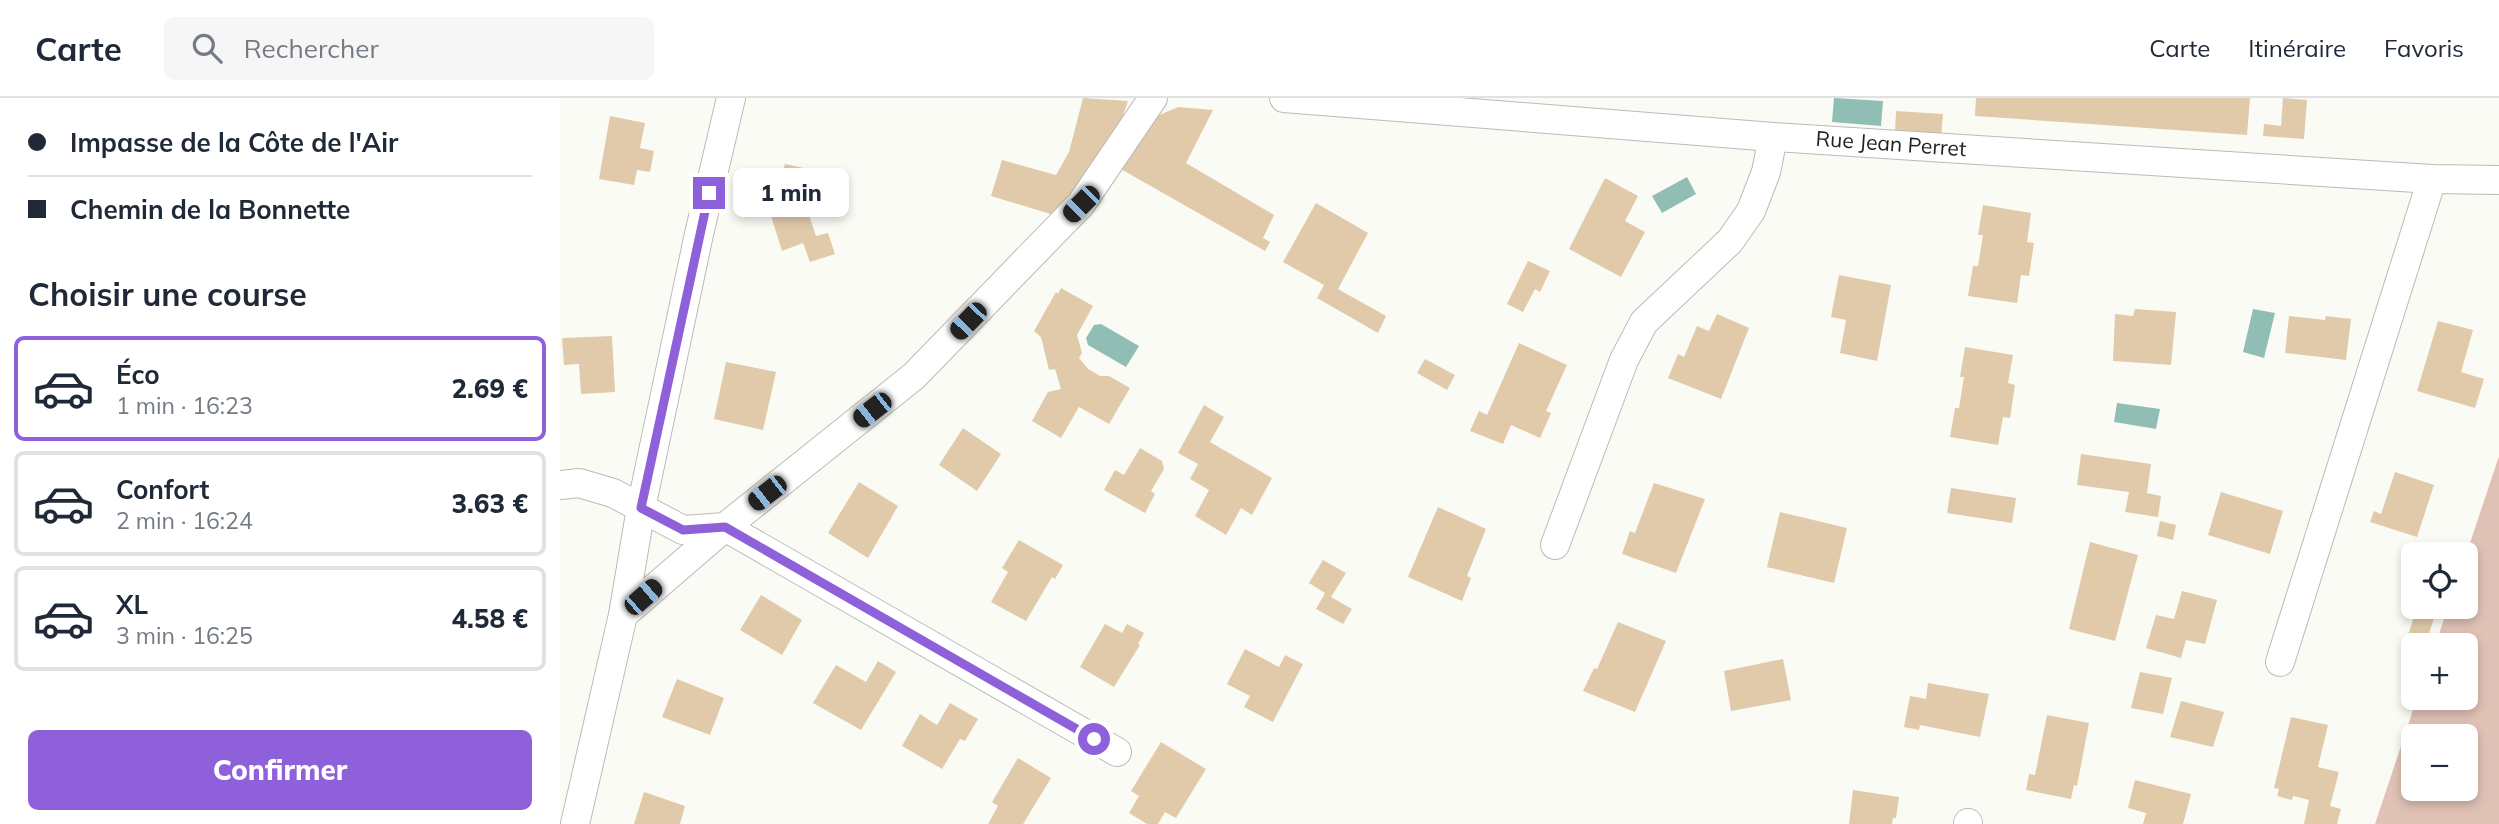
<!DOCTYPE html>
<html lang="fr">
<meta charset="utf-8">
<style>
:root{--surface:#fff;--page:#f6f6f7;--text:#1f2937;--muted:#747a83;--line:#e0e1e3;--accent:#8e60da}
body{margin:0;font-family:Mulish,sans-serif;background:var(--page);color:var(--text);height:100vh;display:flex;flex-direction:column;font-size:26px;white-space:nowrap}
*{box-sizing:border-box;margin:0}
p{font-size:23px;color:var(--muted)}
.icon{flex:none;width:38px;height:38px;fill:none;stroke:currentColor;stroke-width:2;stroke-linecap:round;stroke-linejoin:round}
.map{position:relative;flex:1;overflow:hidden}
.panel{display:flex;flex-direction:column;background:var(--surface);width:560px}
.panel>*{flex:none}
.banner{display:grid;align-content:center;height:154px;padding:0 28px;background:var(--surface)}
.fabs{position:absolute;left:1841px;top:444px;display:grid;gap:14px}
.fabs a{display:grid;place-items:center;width:77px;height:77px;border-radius:10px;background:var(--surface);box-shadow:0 4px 10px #0003;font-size:35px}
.end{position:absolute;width:32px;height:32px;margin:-16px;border:9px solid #8e60da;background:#fff;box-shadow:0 0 0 4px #fff}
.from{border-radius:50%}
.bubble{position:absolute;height:49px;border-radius:10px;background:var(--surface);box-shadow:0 4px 10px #0003;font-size:23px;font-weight:800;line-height:49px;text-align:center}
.car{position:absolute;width:21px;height:42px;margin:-21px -10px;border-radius:9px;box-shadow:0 0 5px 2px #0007;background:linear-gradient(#222 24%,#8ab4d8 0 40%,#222 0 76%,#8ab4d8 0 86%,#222 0)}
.banner b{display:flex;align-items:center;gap:24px;height:66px;font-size:26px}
.banner b+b{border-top:2px solid var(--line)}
.banner i{width:18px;height:18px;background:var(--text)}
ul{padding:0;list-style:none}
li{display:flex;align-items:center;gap:21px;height:105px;margin:0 14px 10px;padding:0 14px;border:4px solid var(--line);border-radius:10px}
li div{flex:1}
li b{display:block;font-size:26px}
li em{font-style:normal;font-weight:800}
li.active{border-color:var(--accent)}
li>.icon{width:63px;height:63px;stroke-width:1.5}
h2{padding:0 28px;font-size:32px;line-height:84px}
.primary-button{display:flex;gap:14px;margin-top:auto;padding:14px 28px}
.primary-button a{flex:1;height:80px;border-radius:10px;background:var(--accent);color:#fff;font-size:28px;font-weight:800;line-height:80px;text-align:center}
header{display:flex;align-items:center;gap:42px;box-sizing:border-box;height:98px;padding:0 35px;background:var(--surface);border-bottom:2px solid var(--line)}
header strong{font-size:33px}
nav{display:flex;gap:38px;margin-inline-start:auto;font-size:24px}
.search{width:490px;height:63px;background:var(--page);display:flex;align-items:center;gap:18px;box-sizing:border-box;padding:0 24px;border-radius:10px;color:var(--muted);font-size:26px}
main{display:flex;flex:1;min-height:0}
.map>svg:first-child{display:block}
</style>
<header>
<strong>Carte</strong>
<div class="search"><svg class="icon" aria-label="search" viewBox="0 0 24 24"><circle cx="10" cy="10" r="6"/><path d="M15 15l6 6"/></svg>Rechercher</div>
<nav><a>Carte</a><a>Itinéraire</a><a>Favoris</a></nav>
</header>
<main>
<section class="panel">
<div class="banner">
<b><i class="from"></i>Impasse de la Côte de l'Air</b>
<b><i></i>Chemin de la Bonnette</b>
</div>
<h2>Choisir une course</h2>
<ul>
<li class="active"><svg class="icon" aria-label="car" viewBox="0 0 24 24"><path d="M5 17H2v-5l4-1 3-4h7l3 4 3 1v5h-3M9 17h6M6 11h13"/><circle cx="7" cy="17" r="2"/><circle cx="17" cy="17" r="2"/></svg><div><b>Éco</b><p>1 min · 16:23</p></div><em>2.69 €</em></li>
<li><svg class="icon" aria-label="car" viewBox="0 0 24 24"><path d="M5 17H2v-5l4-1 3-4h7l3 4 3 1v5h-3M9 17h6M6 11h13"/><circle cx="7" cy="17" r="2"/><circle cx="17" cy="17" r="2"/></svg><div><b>Confort</b><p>2 min · 16:24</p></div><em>3.63 €</em></li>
<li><svg class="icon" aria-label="car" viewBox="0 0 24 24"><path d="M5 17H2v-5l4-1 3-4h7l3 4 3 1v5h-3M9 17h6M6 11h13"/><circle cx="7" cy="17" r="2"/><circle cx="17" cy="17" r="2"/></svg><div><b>XL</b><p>3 min · 16:25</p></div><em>4.58 €</em></li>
</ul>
<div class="primary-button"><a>Confirmer</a></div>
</section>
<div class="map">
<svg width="1939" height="726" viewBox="0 0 1939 726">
<rect width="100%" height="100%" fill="#fbfbf6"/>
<!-- green -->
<path fill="#e0c1b5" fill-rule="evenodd" d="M 1939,358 L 1939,726 L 1815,726 L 1857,600 L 1906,600 L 1906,548 L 1875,548 L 1888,509 L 1906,509 L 1906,457 ZM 1853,639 L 1906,639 L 1906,691 L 1853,691 Z"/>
<!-- water -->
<g fill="#90beb5">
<path d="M 1274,0 L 1323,3 L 1321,28 L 1272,24 Z"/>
<path d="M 1127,79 L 1136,96 L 1102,115 L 1092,98 Z"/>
<path d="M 1693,211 L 1715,215 L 1704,260 L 1683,254 Z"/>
<path d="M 541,226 L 579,248 L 566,269 L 528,247 L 526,240 L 534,227 Z"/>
<path d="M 1557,305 L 1600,311 L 1596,331 L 1554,324 Z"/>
</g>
<!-- building -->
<g fill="#e0caaa">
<path d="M 523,0 L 568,3 L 555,41 L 521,88 L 494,117 L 431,98 L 442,62 L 496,77 L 509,54 Z"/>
<path d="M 1416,0 L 1690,0 L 1687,37 L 1415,18 Z"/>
<path d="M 1723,0 L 1747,2 L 1744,41 L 1703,38 L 1704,26 L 1721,28 Z"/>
<path d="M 618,9 L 653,12 L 626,65 L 714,117 L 703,140 L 710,144 L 705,153 L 559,70 L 590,21 Z"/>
<path d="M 1336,13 L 1383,16 L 1381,40 L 1335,36 Z"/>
<path d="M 50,18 L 85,25 L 80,50 L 94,53 L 90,74 L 77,72 L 74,87 L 39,81 Z"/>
<path d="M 225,66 L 262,74 L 255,109 L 246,108 L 256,138 L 268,135 L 275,156 L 250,164 L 243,145 L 222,153 L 207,105 L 209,97 L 216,97 Z"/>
<path d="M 1045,80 L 1078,98 L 1065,123 L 1085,134 L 1061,179 L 1009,151 Z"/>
<path d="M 756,105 L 808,135 L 778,191 L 826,218 L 818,235 L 757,200 L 764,187 L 723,164 Z"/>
<path d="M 1423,107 L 1471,115 L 1467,144 L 1474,145 L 1469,178 L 1461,177 L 1457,205 L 1408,198 L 1413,168 L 1418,168 L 1423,137 L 1418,137 Z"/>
<path d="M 968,163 L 990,173 L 980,194 L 975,191 L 963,214 L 947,206 Z"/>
<path d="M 1279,177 L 1331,187 L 1317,263 L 1280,255 L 1286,222 L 1271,219 Z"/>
<path d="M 501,190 L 533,208 L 517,237 L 522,255 L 519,260 L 528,271 L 540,278 L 549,278 L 570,290 L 549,326 L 519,309 L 501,340 L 472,323 L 488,294 L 501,291 L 495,271 L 489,272 L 481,239 L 474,233 L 496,194 L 498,196 Z"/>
<path d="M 1575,211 L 1616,214 L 1611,267 L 1553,263 L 1555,216 L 1573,218 Z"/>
<path d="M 1157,216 L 1189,230 L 1161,301 L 1108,280 L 1118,256 L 1124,259 L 1137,228 L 1149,233 Z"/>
<path d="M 1729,218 L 1765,222 L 1766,218 L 1791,221 L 1786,262 L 1725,255 Z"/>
<path d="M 1878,223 L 1913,232 L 1901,274 L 1924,281 L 1915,310 L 1857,293 Z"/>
<path d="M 52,238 L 55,294 L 21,296 L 19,266 L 4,267 L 2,240 Z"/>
<path d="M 959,245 L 1007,267 L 986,313 L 991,315 L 980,340 L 951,327 L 943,346 L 910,333 L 919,313 L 927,317 Z"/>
<path d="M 1405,249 L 1453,257 L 1448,285 L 1455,287 L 1450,320 L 1443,319 L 1438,347 L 1390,339 L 1395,310 L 1399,310 L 1404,279 L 1400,279 Z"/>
<path d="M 865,261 L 895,277 L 887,292 L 857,275 Z"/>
<path d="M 166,264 L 216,274 L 203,332 L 154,321 Z"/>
<path d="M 644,307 L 664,319 L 650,344 L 712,380 L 692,417 L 681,410 L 666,437 L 635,418 L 649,392 L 630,381 L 638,366 L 618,355 Z"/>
<path d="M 403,330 L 441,356 L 417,393 L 379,367 Z"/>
<path d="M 580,350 L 602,363 L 604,371 L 591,393 L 595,396 L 585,415 L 544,392 L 555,372 L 564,377 Z"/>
<path d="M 1521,356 L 1591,366 L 1587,395 L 1601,398 L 1598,419 L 1565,414 L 1569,394 L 1517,387 Z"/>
<path d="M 1835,374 L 1874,387 L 1857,439 L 1810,424 L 1814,413 L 1821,416 Z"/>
<path d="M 299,384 L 338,408 L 308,460 L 268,435 Z"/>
<path d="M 1094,385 L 1145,401 L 1116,475 L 1062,456 L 1070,433 L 1075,435 Z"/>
<path d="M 1391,390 L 1456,400 L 1452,425 L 1387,415 Z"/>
<path d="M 1661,394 L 1723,413 L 1710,456 L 1648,437 Z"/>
<path d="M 878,409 L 926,431 L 907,478 L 911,480 L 902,503 L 848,479 Z"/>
<path d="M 1220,414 L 1287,430 L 1274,485 L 1207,469 Z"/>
<path d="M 1600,423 L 1616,427 L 1613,442 L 1597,438 Z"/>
<path d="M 459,442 L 503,467 L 495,481 L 492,479 L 466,523 L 431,504 L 448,474 L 442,470 Z"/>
<path d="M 1530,444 L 1578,457 L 1555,543 L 1509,531 Z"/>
<path d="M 763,462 L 786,475 L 771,499 L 792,511 L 783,526 L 756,511 L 765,495 L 749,485 Z"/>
<path d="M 1622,493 L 1657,502 L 1645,546 L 1626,542 L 1621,560 L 1586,550 L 1596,517 L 1614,521 Z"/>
<path d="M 201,497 L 242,522 L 222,557 L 180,532 Z"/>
<path d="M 1857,509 L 1876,514 L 1865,548 L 1853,548 L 1853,553 L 1844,550 Z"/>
<path d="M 1058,524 L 1106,543 L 1075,614 L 1023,593 L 1034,570 L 1037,571 Z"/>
<path d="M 545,526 L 562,535 L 567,526 L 584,535 L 578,546 L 580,547 L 554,589 L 520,569 Z"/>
<path d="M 685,551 L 719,569 L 725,557 L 743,566 L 713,624 L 684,609 L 690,598 L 667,586 Z"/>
<path d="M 1223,561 L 1231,602 L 1171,613 L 1164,573 Z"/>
<path d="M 318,563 L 336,574 L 301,632 L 253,605 L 276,567 L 306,584 Z"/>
<path d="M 1580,574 L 1612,580 L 1603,616 L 1571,610 Z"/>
<path d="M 117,581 L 164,600 L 150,637 L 102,619 Z"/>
<path d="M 1368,585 L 1429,596 L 1420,639 L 1360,627 L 1359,632 L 1344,629 L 1350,598 L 1366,601 Z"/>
<path d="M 1621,603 L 1664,614 L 1653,649 L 1610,639 Z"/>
<path d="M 390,605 L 418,621 L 405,643 L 400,641 L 382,671 L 342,648 L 360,616 L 377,627 Z"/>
<path d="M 1487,617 L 1529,625 L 1517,688 L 1514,687 L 1511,701 L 1466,692 L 1469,676 L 1475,677 Z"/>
<path d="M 1731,619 L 1768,627 L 1758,669 L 1779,674 L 1770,708 L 1781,711 L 1777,726 L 1744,726 L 1749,702 L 1733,698 L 1732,702 L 1717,698 L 1719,691 L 1714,690 Z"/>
<path d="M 601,644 L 646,671 L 616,720 L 605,714 L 598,726 L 587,726 L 569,715 L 579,698 L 571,693 Z"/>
<path d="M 458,660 L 491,680 L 463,726 L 428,726 L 438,708 L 432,704 Z"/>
<path d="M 1575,682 L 1631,696 L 1623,726 L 1583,726 L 1586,715 L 1568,710 Z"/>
<path d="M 1293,692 L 1339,699 L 1336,720 L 1333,720 L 1332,726 L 1289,726 Z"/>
<path d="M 84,694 L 125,708 L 120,726 L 74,726 Z"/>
</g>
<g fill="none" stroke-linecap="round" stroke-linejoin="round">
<defs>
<g id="minor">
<path d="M 724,0 L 1213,39 L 1872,81 L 1939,82"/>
<path d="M 0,387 L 19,385 L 53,395 L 123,432 L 165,429 L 354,278 L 521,106 L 593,0"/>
<path d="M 995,447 L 1064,262 L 1084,224 L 1170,143 L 1191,113 L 1206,74 L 1213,39"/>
<path d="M 63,517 L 165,429 L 557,654"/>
<path d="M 1720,564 L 1872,81"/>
<path d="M 15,726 L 63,517 L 81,410 L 139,136 L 171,0"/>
<path d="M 1408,726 L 1408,725"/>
</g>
</defs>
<!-- minor casing -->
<use href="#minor" stroke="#bbbbb6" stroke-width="30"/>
<!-- minor -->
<use href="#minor" stroke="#fff" stroke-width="28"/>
</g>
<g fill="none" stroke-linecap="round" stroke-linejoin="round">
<!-- route -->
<path stroke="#8e60da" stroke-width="9" d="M 149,95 L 81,410 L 123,432 L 165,429 L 534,641"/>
</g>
<g text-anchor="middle" stroke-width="5" stroke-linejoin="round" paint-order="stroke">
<!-- street labels -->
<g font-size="21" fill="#21211f" stroke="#fff">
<text transform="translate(1331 46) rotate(4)" y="7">Rue Jean Perret</text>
</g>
</g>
</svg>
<div class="fabs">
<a><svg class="icon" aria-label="locate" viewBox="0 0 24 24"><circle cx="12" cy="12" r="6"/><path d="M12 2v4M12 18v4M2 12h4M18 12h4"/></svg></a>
<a>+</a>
<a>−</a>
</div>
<i class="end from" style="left:534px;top:641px"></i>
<i class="end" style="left:149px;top:95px"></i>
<div class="bubble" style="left:173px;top:70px;width:116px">1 min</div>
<i class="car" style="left:521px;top:106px;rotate:225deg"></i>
<i class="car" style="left:408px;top:223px;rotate:224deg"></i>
<i class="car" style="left:312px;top:312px;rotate:232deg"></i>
<i class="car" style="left:207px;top:395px;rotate:232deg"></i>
<i class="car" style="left:83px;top:499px;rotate:49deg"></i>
</div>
</main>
